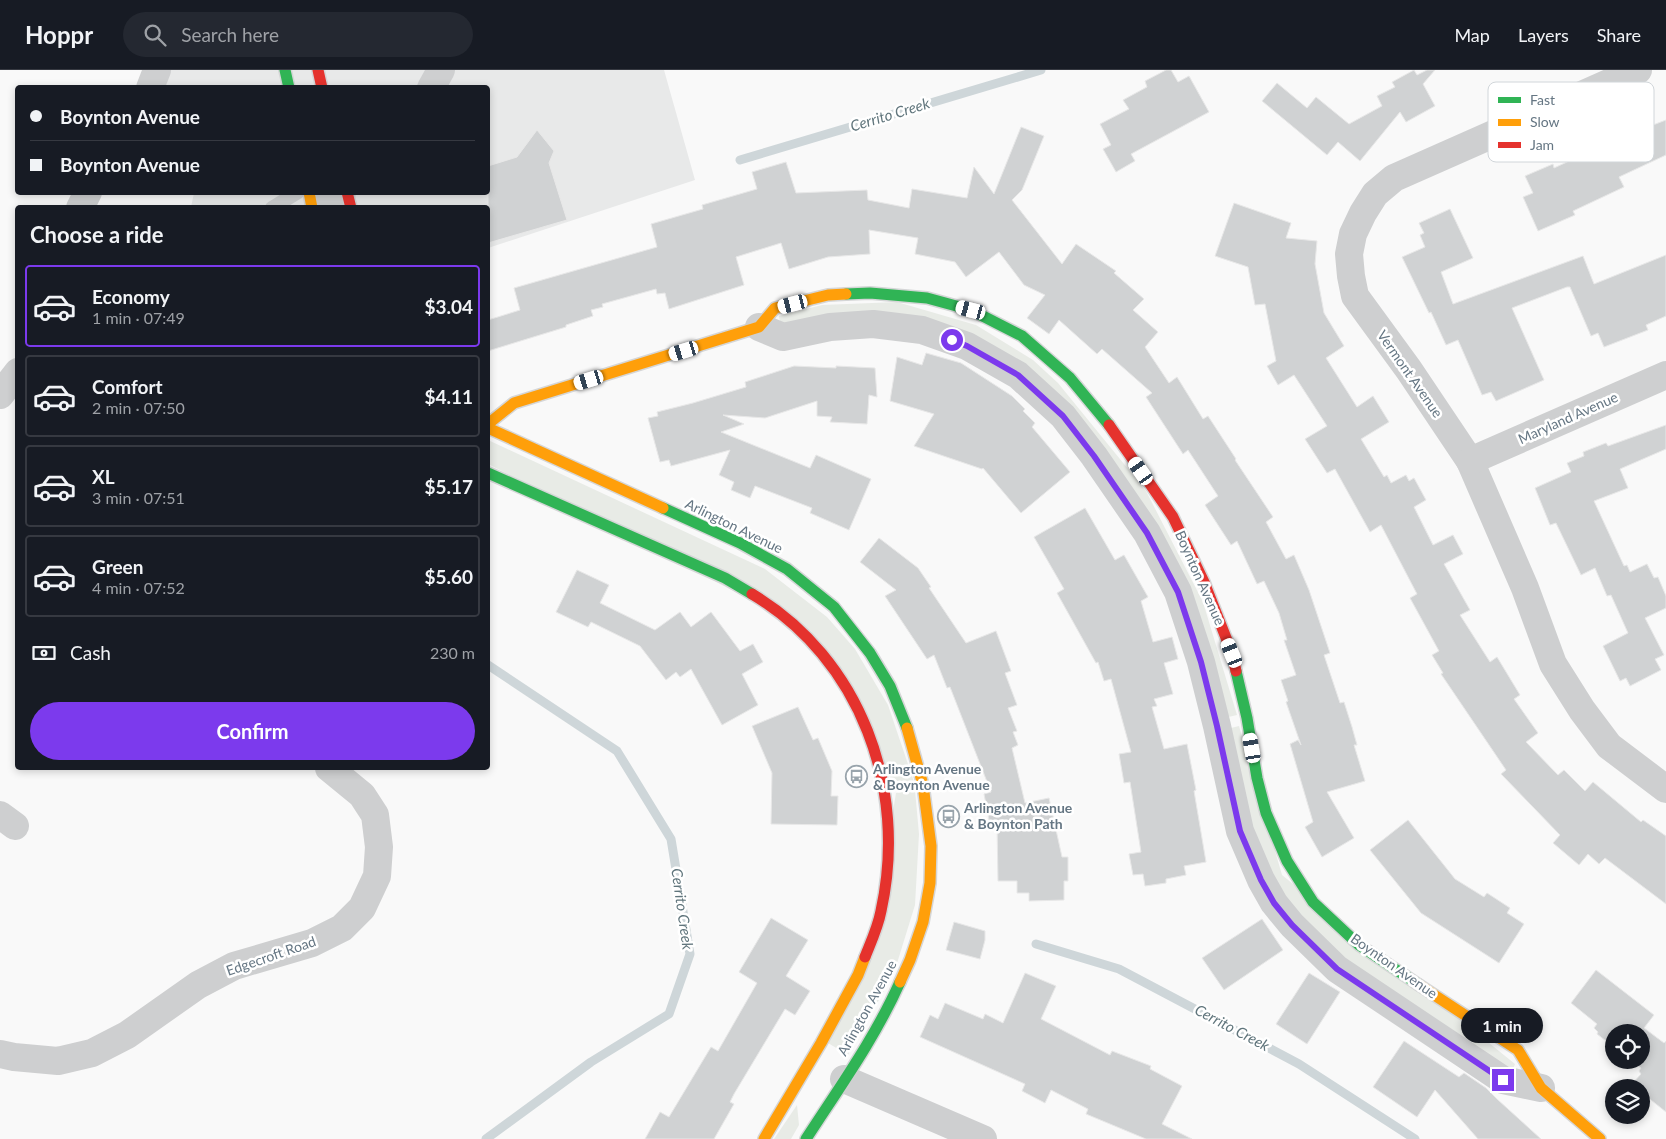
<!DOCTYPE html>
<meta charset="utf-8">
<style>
:root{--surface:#171b24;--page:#242831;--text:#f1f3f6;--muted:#9ea1a6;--line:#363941;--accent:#7c3aed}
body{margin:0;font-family:Lato,sans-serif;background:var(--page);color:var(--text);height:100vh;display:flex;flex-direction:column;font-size:19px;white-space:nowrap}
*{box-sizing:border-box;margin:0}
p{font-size:16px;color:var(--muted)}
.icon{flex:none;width:28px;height:28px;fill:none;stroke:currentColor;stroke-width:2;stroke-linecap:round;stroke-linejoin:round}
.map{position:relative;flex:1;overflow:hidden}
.details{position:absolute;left:15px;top:135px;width:475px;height:565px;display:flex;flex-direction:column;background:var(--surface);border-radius:5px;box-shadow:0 2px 8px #0003}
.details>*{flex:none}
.top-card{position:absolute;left:15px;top:15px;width:475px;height:110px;border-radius:5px;box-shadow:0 2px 8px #0003;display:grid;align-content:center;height:110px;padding:0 15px;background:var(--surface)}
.tools{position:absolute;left:1605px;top:954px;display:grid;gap:10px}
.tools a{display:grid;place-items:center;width:45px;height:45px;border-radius:50%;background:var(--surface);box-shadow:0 2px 8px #0003;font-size:25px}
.end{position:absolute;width:22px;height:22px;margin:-11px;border:6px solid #7c3aed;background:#fff;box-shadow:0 0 0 2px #fff}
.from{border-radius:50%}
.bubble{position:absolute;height:35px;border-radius:18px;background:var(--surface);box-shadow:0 2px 8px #0003;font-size:16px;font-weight:700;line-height:35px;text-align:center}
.car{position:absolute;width:15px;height:30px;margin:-15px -8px;border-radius:6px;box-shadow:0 0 4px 1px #0007;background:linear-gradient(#fff 24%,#345 0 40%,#fff 0 76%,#345 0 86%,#fff 0)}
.top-card b{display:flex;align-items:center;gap:18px;height:48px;font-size:19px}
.top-card b+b{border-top:1px solid var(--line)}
.top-card i{width:12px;height:12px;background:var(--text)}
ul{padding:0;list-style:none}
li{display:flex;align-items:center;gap:15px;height:82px;margin:0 10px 8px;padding:0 5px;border:2px solid var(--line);border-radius:5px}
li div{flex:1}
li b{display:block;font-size:19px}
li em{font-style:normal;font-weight:700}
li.on{border-color:var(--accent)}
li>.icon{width:45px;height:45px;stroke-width:1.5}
h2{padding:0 15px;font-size:22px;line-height:60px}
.pay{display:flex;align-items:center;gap:12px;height:55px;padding:0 15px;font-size:19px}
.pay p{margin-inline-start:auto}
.action{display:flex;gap:10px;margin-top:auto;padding:10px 15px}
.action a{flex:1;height:58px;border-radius:30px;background:var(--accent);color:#fff;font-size:20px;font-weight:700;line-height:58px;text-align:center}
header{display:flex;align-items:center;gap:30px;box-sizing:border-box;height:70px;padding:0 25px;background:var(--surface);border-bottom:1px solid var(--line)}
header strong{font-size:24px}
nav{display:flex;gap:28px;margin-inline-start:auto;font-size:18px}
.search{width:350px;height:45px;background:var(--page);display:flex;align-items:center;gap:12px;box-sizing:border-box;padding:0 18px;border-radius:28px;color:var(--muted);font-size:19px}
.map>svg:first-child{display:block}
</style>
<header>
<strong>Hoppr</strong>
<div class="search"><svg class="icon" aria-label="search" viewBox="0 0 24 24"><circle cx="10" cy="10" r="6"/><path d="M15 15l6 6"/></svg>Search here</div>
<nav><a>Map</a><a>Layers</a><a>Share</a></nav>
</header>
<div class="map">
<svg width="1666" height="1069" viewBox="0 0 1666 1069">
<rect width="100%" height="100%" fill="#f9f9f9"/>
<!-- built -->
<path fill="#e8e9e9" d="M 170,0 L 664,0 L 695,110 L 488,178 L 488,138 L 191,137 L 194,123 L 488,122 L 488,18 L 165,18 Z"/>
<!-- green -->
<g fill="#e8ebe6">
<path d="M 897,232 L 976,255 L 1033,290 L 1058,313 L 1146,421 L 1203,532 L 1237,645 L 1224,648 L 1150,453 L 981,274 L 781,257 L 779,246 L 822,235 Z"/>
<path d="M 488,370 L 765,499 L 827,547 L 855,579 L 888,635 L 914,712 L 894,715 L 811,561 L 488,394 Z"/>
<path d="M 1239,656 L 1282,805 L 1515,994 L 1513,999 L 1508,1000 L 1345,895 L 1301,855 L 1247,757 L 1227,659 Z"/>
<path d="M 915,720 L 919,764 L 915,835 L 894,903 L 848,985 L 828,973 L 867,899 L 896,723 Z"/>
<path d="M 797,1035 L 799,1055 L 791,1069 L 774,1069 Z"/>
</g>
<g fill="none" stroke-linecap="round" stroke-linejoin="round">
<!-- stream -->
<g stroke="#ced6d9" stroke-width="9">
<path d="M 740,90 L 1041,0"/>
<path d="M 1036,874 L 1119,899 L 1299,994 L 1415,1069"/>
<path d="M 486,1069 L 591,992 L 669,944 L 690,884 L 671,769 L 617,681 L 488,595"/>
</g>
</g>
<!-- building -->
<g fill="#d0d2d3" stroke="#e8e8e8">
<path d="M 1166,0 L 1171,0 L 1178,12 L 1189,6 L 1209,42 L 1131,84 L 1135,91 L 1116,102 L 1103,79 L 1111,75 L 1100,54 L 1129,39 L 1123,30 L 1147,17 L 1145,11 Z"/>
<path d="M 1414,0 L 1417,5 L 1427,0 L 1435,0 L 1423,14 L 1435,36 L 1406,52 L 1400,42 L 1360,91 L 1338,72 L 1327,85 L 1262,31 L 1277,13 L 1307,38 L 1316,27 L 1349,54 L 1382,36 L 1377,26 L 1395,17 L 1392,12 Z"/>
<path d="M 1666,50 L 1666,85 L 1619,107 L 1624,117 L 1573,141 L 1575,145 L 1538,161 L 1523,127 L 1533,123 L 1525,106 L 1553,94 L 1554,98 L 1619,68 Z"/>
<path d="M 1021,57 L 1044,66 L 1022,120 L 1012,130 L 1062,194 L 1076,174 L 1116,201 L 1114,203 L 1144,229 L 1133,240 L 1158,262 L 1145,277 L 1169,313 L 1177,307 L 1203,349 L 1208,346 L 1236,389 L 1235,390 L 1273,447 L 1266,452 L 1286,489 L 1294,485 L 1309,520 L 1330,583 L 1324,585 L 1340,633 L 1344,632 L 1352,657 L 1357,675 L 1354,675 L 1365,711 L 1327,722 L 1354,768 L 1322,787 L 1305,757 L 1313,752 L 1290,674 L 1298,670 L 1301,675 L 1286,632 L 1288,631 L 1281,610 L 1296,605 L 1284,570 L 1287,570 L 1279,543 L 1264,511 L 1257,514 L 1237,471 L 1231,475 L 1205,435 L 1218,426 L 1188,380 L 1183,384 L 1146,327 L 1152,323 L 1102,279 L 1097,284 L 1059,250 L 1049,264 L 1027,248 L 1045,225 L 1024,215 L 999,182 L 966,207 L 955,192 L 915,184 L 918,168 L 869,160 L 870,184 L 828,187 L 789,199 L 781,173 L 736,187 L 744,215 L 669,239 L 665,223 L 657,224 L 656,219 L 602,234 L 603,237 L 591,240 L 593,246 L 566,255 L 566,257 L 488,281 L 488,250 L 520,240 L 514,218 L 657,177 L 651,154 L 703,139 L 702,135 L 757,119 L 752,102 L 786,92 L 796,123 L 867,120 L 868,130 L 909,138 L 912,119 L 967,128 L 974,97 L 994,124 Z"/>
<path d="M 537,60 L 554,81 L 549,93 L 567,150 L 488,173 L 488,96 L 517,87 Z"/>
<path d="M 1234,133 L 1291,153 L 1286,168 L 1317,171 L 1315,194 L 1324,243 L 1344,276 L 1326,288 L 1357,337 L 1373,326 L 1389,352 L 1361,369 L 1384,407 L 1387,405 L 1391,413 L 1406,405 L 1409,411 L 1414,408 L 1426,430 L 1414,437 L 1433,475 L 1453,465 L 1463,484 L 1444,494 L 1470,540 L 1460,545 L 1490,592 L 1497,587 L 1520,625 L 1514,629 L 1538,663 L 1526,672 L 1558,705 L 1564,700 L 1585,721 L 1593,712 L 1641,752 L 1643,750 L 1666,766 L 1666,834 L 1605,788 L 1599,794 L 1588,784 L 1579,795 L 1553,773 L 1560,765 L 1501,704 L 1506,700 L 1441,604 L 1443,603 L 1432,585 L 1439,581 L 1410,528 L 1417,524 L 1381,455 L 1370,462 L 1335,399 L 1327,403 L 1305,369 L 1327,356 L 1294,305 L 1278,315 L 1267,296 L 1276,291 L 1265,234 L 1255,235 L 1248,197 L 1215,186 Z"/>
<path d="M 1450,139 L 1473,188 L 1441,202 L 1453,234 L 1583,186 L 1594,214 L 1666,185 L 1666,246 L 1646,255 L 1648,260 L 1604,277 L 1598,263 L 1591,266 L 1570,217 L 1567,217 L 1512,238 L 1544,310 L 1496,331 L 1491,322 L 1482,325 L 1458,270 L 1446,275 L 1431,242 L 1429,243 L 1402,187 L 1425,177 L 1420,165 L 1424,163 L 1419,153 Z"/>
<path d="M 926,283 L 961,293 L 1012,326 L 1025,339 L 1023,341 L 1035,353 L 1032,357 L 1070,402 L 1021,443 L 983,398 L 982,399 L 914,376 L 934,344 L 890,331 L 897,287 L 922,295 Z"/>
<path d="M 794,296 L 836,298 L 836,296 L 875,298 L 877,327 L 869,325 L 867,354 L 830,352 L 832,347 L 817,346 L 817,331 L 765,348 L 723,345 L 744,354 L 721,362 L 810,398 L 816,385 L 871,409 L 849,460 L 810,443 L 812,438 L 755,416 L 750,428 L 731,420 L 734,412 L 719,405 L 730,380 L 671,396 L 669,390 L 660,392 L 648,348 L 658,346 L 657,342 L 693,333 L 746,317 L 745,312 Z"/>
<path d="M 1666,355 L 1666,379 L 1620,399 L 1628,418 L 1594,431 L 1624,496 L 1627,495 L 1630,502 L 1647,494 L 1654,508 L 1658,507 L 1666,526 L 1666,538 L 1645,548 L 1664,585 L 1655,589 L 1661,600 L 1630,616 L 1626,608 L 1620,611 L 1603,576 L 1628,563 L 1611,525 L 1607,526 L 1595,498 L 1581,505 L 1556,453 L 1550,455 L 1535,418 L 1571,402 L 1567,393 L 1584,386 L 1583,382 L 1606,373 L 1608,376 Z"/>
<path d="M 1085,438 L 1115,490 L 1124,485 L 1148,527 L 1141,531 L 1153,572 L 1172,567 L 1178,589 L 1164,593 L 1173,624 L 1154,629 L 1157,636 L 1152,637 L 1164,679 L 1187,674 L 1196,720 L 1194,721 L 1206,792 L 1184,796 L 1186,805 L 1166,809 L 1166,813 L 1145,816 L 1143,804 L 1133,805 L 1129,784 L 1141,782 L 1130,712 L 1124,713 L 1119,684 L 1131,682 L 1111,609 L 1104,611 L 1098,592 L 1096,593 L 1057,523 L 1064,519 L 1034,467 Z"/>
<path d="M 879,468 L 918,498 L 931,517 L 929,518 L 966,573 L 996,561 L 1011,601 L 1005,603 L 1017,635 L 1008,638 L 1017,661 L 1013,662 L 1018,675 L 1012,678 L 1025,733 L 1049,728 L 1062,787 L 1068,787 L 1068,811 L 1064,811 L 1064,830 L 1029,831 L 1029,823 L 1017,823 L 1017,811 L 998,811 L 997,753 L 990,755 L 984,724 L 991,722 L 950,617 L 947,618 L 934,585 L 927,589 L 885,526 L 896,520 L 860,492 Z"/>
<path d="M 577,500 L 609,515 L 600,533 L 655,560 L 680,542 L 691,557 L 711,542 L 740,581 L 753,574 L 763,592 L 742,604 L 758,635 L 722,655 L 691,599 L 680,607 L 676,602 L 666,610 L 640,576 L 591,552 L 588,557 L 556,542 Z"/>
<path d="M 798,637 L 813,670 L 818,668 L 832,701 L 831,726 L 838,726 L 837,755 L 771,754 L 772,703 L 752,656 Z"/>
<path d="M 1408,750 L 1455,809 L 1484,827 L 1487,823 L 1510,838 L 1507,843 L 1524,854 L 1499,893 L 1421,843 L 1370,780 Z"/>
<path d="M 771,848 L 808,870 L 786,906 L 810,921 L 795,945 L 785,939 L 734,1024 L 730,1032 L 734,1034 L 714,1069 L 645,1069 L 660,1042 L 669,1047 L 711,977 L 718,981 L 757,913 L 739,902 Z"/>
<path d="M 1262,849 L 1283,880 L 1224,920 L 1202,888 Z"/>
<path d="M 954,852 L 985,861 L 985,870 L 980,889 L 946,880 Z"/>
<path d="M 1596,900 L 1654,945 L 1644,958 L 1664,973 L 1666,971 L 1666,1042 L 1641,1022 L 1641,1018 L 1636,1018 L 1632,1014 L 1641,1004 L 1639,1001 L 1641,998 L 1630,990 L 1641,990 L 1641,962 L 1614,962 L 1614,977 L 1597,964 L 1598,962 L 1594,958 L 1597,954 L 1571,933 Z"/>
<path d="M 1025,903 L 1056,916 L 1041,949 L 1110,985 L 1112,981 L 1151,996 L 1150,999 L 1182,1016 L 1162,1054 L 1192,1069 L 1146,1069 L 1086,1044 L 1088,1039 L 1051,1020 L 1045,1033 L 1022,1021 L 1025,1014 L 920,967 L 930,945 L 938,949 L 945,933 L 983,949 L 985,944 L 1003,953 Z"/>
<path d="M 1309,903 L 1340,922 L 1307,974 L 1276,954 Z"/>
<path d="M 1404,971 L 1459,1007 L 1464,1003 L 1486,1018 L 1497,1029 L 1541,1069 L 1478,1069 L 1435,1020 L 1417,1047 L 1373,1017 Z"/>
</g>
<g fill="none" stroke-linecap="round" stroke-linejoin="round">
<defs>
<g id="fast">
<path d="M 285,0 L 289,18"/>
<path d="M 846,224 L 870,223 L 927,228 L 971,240 L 1022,266 L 1070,308 L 1109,355"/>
<path d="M 488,403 L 725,508 L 752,524"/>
<path d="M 663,438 L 740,473 L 787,499 L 834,537 L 870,583 L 890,616 L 907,658"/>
<path d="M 1236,601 L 1247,648 L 1257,708 L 1266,743 L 1287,791 L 1313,832 L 1359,875 L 1419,915"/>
<path d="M 806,1069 C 839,1018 875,968 900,912"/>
</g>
<g id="slow">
<path d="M 309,122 L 312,138"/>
<path d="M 488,354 L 514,333 L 759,257 L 775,238 L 828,225 L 846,224"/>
<path d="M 488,358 L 663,438"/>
<path d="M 900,912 L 910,890 L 923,852 L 930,813 L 931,776 L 923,715 L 907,658"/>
<path d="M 1419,915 L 1518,980 L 1541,1018 L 1600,1069"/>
<path d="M 764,1069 L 821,973 L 858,905 L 865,887"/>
</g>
<g id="jam">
<path d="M 318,0 L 322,18"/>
<path d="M 347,122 L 351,138"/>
<path d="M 1109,355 L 1173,447 L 1204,512 L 1232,583 L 1236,601"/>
<path d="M 752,524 C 861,589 908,719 881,841 C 878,857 871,872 865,887"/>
</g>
</defs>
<!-- fast casing -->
<use href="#fast" stroke="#d5d6d7" stroke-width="14"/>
<!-- slow casing -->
<use href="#slow" stroke="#d5d6d7" stroke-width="14"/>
<!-- jam casing -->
<use href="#jam" stroke="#d5d6d7" stroke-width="14"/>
<!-- lane -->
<path stroke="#cecfd0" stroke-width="14" d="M 272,138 L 298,122"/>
<!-- street -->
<g stroke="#cecfd0" stroke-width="28">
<path d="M 1638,0 L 1394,108 L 1375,124 L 1363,143 L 1353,164 L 1349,184 L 1351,206 L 1355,226 L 1409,300 L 1470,391 L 1525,518 L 1553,594 L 1582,640 L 1609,676 L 1666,719"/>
<path d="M 150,18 L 157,0"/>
<path d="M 431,18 L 441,0"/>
<path d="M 80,138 L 88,122"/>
<path d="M 323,138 L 342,122"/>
<path d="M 759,257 L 783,267 L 830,257 L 873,254 L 922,260 L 967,276 L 1018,305 L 1063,346 L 1094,386 L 1147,463 L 1178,522 L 1201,592 L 1217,656 L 1240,761 L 1261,810 L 1274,833 L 1292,855 L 1337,899 L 1503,1010 L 1541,1018"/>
<path d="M 0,325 L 18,302"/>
<path d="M 1470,391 L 1666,305"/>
<path d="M 0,745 L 15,756"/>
<path d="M 0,984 L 14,987 L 58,991 L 92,983 L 127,965 L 198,915 L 234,896 L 312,873 L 342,858 L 362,838 L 377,806 L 379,777 L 375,745 L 362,725 L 329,698"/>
<path d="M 844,1009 L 983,1069"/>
</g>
<!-- fast -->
<use href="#fast" stroke="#30b455" stroke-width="11"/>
<!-- slow -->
<use href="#slow" stroke="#ff9f0a" stroke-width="11"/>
<!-- jam -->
<use href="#jam" stroke="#e5322d" stroke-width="11"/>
</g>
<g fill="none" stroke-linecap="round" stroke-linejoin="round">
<!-- route -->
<path stroke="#7c3aed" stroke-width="6" d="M 952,270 L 967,276 L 1018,305 L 1063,346 L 1094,386 L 1147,463 L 1178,522 L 1201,592 L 1217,656 L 1240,761 L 1261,810 L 1274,833 L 1292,855 L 1337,899 L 1503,1010"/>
</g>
<!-- icons -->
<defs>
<symbol id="bus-ring" viewBox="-11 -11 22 22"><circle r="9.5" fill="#fff" stroke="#99a4ac" stroke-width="1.5"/><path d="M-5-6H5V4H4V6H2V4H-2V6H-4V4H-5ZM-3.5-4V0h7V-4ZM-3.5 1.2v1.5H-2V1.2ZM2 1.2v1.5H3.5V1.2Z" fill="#99a4ac"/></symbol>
</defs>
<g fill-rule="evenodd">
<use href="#bus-ring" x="844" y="694" width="25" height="25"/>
<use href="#bus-ring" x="936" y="734" width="25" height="25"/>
</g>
<g text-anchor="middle" stroke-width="5" stroke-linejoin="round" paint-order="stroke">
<!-- street labels -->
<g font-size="14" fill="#657683" stroke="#fff">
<text transform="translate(1410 304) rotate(55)" y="5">Vermont Avenue</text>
<text transform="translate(1568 348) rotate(-24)" y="5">Maryland Avenue</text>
<text transform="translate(734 456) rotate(26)" y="5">Arlington Avenue</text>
<text transform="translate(1200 508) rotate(66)" y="5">Boynton Avenue</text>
<text transform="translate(271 886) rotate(-19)" y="5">Edgecroft Road</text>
<text transform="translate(1394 896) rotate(35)" y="5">Boynton Avenue</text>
<text transform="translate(867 938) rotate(-61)" y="5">Arlington Avenue</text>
</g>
<!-- poi labels -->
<g font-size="14" font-weight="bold" fill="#657683" stroke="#fff" text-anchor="start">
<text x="873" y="704">Arlington Avenue<tspan x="873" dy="16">&amp; Boynton Avenue</tspan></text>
<text x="964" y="743">Arlington Avenue<tspan x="964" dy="16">&amp; Boynton Path</tspan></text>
</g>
<!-- water labels -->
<g font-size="15" font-style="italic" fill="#60757c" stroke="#fff">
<text transform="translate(890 45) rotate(-17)" y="5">Cerrito Creek</text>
<text transform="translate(682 839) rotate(82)" y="5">Cerrito Creek</text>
<text transform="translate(1232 958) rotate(28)" y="5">Cerrito Creek</text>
</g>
</g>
<!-- legend -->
<rect x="1488" y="12" width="166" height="80" rx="8" fill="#fff" stroke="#d1d6da" stroke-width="1"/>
<rect x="1498" y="27" width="23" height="6" fill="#30b455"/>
<rect x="1498" y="49" width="23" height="7" fill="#ff9f0a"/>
<rect x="1498" y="72" width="23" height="6" fill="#e5322d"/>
<g font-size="14" fill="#657683">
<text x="1530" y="35">Fast</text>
<text x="1530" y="57">Slow</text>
<text x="1530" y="80">Jam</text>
</g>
</svg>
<div class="tools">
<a><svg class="icon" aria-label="locate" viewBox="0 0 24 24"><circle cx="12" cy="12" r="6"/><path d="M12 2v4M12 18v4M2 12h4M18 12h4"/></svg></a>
<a><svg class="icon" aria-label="layers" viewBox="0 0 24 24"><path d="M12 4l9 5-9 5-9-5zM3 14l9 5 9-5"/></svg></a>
</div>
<i class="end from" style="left:952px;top:270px"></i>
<i class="end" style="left:1503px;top:1010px"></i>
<div class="bubble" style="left:1461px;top:938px;width:82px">1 min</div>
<i class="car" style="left:793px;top:234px;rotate:256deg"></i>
<i class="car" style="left:971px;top:240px;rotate:285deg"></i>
<i class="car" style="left:684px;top:281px;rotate:253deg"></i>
<i class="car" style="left:589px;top:310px;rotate:253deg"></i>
<i class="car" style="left:1141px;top:401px;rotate:325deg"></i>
<i class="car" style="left:1232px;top:583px;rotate:338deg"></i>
<i class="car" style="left:1252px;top:678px;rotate:350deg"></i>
<div class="top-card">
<b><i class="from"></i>Boynton Avenue</b>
<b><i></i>Boynton Avenue</b>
</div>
<section class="details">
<h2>Choose a ride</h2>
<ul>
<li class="on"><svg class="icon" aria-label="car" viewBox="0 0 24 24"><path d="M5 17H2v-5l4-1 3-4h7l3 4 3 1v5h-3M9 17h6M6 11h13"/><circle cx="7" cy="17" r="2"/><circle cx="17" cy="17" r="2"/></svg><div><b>Economy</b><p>1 min · 07:49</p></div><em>$3.04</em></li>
<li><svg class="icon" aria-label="car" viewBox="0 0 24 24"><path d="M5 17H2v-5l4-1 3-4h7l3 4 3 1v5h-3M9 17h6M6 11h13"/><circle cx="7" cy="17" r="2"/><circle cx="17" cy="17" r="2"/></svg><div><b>Comfort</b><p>2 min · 07:50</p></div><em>$4.11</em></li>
<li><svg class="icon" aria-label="car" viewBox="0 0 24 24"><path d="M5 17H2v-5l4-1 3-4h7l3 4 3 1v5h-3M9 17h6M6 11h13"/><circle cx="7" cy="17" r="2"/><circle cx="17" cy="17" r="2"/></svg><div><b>XL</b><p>3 min · 07:51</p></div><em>$5.17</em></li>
<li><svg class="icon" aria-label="car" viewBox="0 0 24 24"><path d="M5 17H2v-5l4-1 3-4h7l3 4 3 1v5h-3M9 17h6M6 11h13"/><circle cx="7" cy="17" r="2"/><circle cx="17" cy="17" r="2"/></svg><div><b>Green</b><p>4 min · 07:52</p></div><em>$5.60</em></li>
</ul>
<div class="pay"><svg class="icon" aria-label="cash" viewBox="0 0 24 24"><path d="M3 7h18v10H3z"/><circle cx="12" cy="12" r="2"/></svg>Cash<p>230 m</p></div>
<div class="action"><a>Confirm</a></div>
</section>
</div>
